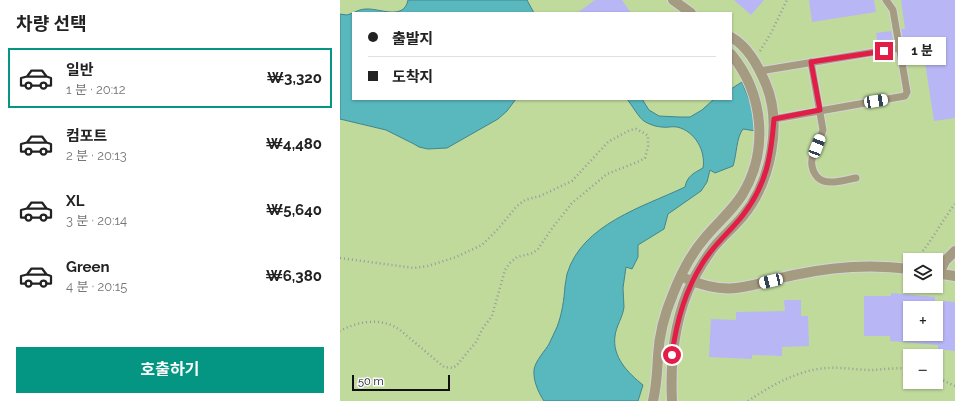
<!DOCTYPE html>
<html lang="ko">
<meta charset="utf-8">
<style>
:root{--surface:#fff;--page:#f2f2f2;--text:#222;--muted:#767676;--line:#e0e0e0;--accent:#049583}
body{margin:0;font-family:Raleway,"Noto Sans KR",sans-serif;background:var(--page);color:var(--text);height:100vh;display:flex;flex-direction:column;font-size:15px;white-space:nowrap}
*{box-sizing:border-box;margin:0}
p{font-size:13px;color:var(--muted)}
.icon{flex:none;width:22px;height:22px;fill:none;stroke:currentColor;stroke-width:2;stroke-linecap:round;stroke-linejoin:round}
.map{position:relative;flex:1;overflow:hidden}
.sheet{display:flex;flex-direction:column;background:var(--surface);width:340px}
.sheet>*{flex:none}
.guide{position:absolute;left:12px;top:12px;width:380px;height:88px;border-radius:0px;box-shadow:0 1px 3px #0004;display:grid;align-content:center;height:88px;padding:0 16px;background:var(--surface)}
.tools{position:absolute;left:563px;top:253px;display:grid;gap:8px}
.tools a{display:grid;place-items:center;width:40px;height:40px;border-radius:0px;background:var(--surface);box-shadow:0 1px 3px #0004;font-size:20px}
.scale{position:absolute;left:12px;bottom:10px;width:98px;box-sizing:border-box;padding-left:4px;border:2px solid #111114;border-top:0;font-size:11px;line-height:14px;white-space:nowrap;color:#111114;-webkit-text-stroke:3px #f9f9fe;paint-order:stroke}
.end{position:absolute;width:18px;height:18px;margin:-9px;border:5px solid #e11d48;background:#fff;box-shadow:0 0 0 2px #fff}
.from{border-radius:50%}
.bubble{position:absolute;height:28px;border-radius:0px;background:var(--surface);box-shadow:0 1px 3px #0004;font-size:13px;font-weight:700;line-height:28px;text-align:center}
.car{position:absolute;width:12px;height:24px;margin:-12px -6px;border-radius:5px;box-shadow:0 0 3px 1px #0007;background:linear-gradient(#fff 24%,#345 0 40%,#fff 0 76%,#345 0 86%,#fff 0)}
.guide b{display:flex;align-items:center;gap:14px;height:38px;font-size:15px}
.guide b+b{border-top:1px solid var(--line)}
.guide i{width:10px;height:10px;background:var(--text)}
ul{padding:0;list-style:none}
li{display:flex;align-items:center;gap:12px;height:60px;margin:0 8px 6px;padding:0 8px;border:2px solid transparent;border-radius:0px}
li div{flex:1}
li b{display:block;font-size:15px}
li em{font-style:normal;font-weight:700}
li.current{border-color:var(--accent)}
li>.icon{width:36px;height:36px;stroke-width:1.5}
h2{padding:0 16px;font-size:18px;line-height:48px}
.cta{display:flex;gap:8px;margin-top:auto;padding:8px 16px}
.cta a{flex:1;height:46px;border-radius:0px;background:var(--accent);color:#fff;font-size:16px;font-weight:700;line-height:46px;text-align:center}
main{display:flex;flex:1;min-height:0}
.map>svg:first-child{display:block}
</style>
<main>
<section class="sheet">
<h2>차량 선택</h2>
<ul>
<li class="current"><svg class="icon" aria-label="car" viewBox="0 0 24 24"><path d="M5 17H2v-5l4-1 3-4h7l3 4 3 1v5h-3M9 17h6M6 11h13"/><circle cx="7" cy="17" r="2"/><circle cx="17" cy="17" r="2"/></svg><div><b>일반</b><p>1 분 · 20:12</p></div><em>₩3,320</em></li>
<li><svg class="icon" aria-label="car" viewBox="0 0 24 24"><path d="M5 17H2v-5l4-1 3-4h7l3 4 3 1v5h-3M9 17h6M6 11h13"/><circle cx="7" cy="17" r="2"/><circle cx="17" cy="17" r="2"/></svg><div><b>컴포트</b><p>2 분 · 20:13</p></div><em>₩4,480</em></li>
<li><svg class="icon" aria-label="car" viewBox="0 0 24 24"><path d="M5 17H2v-5l4-1 3-4h7l3 4 3 1v5h-3M9 17h6M6 11h13"/><circle cx="7" cy="17" r="2"/><circle cx="17" cy="17" r="2"/></svg><div><b>XL</b><p>3 분 · 20:14</p></div><em>₩5,640</em></li>
<li><svg class="icon" aria-label="car" viewBox="0 0 24 24"><path d="M5 17H2v-5l4-1 3-4h7l3 4 3 1v5h-3M9 17h6M6 11h13"/><circle cx="7" cy="17" r="2"/><circle cx="17" cy="17" r="2"/></svg><div><b>Green</b><p>4 분 · 20:15</p></div><em>₩6,380</em></li>
</ul>
<div class="cta"><a>호출하기</a></div>
</section>
<div class="map">
<svg width="615" height="401" viewBox="0 0 615 401">
<rect width="100%" height="100%" fill="#f9f9fe"/>
<!-- green -->
<path fill="#c0da9c" fill-rule="evenodd" d="M 0,0 L 615,0 L 615,401 L 0,401 ZM 13,13 L 391,13 L 391,99 L 13,99 ZM 570,260 L 596,260 L 596,286 L 570,286 ZM 570,308 L 596,308 L 596,334 L 570,334 ZM 570,356 L 596,356 L 596,382 L 570,382 Z"/>
<!-- water -->
<g fill="#59b7be" stroke="#43858b">
<path d="M 68,0 L 187,0 L 194,13 L 13,13 C 17,11 21,9 26,9 C 39,8 64,21 68,0 Z"/>
<path d="M 13,13 L 13,99 L 176,99 L 167,111 L 158,119 L 107,148 L 88,149 L 79,147 L 74,144 L 46,130 L 0,119 L 0,14 L 7,15 Z"/>
<path d="M 402,82 L 414,112 L 416,131 L 403,129 C 396,138 397,154 393,166 L 375,173 L 370,170 L 367,182 L 361,191 L 328,214 L 324,229 L 298,245 L 298,257 L 292,269 L 286,267 C 285,274 284,281 283,288 C 283,294 284,301 284,307 C 283,317 276,326 275,336 C 272,357 288,373 303,385 L 298,401 L 204,401 C 198,392 193,380 194,370 C 195,361 205,351 209,344 C 212,338 214,333 217,327 C 222,314 224,300 225,286 C 226,282 226,278 227,274 C 242,224 303,207 345,187 C 347,176 354,173 363,168 C 366,151 355,131 337,127 C 332,126 327,128 322,127 C 317,127 308,124 304,121 C 300,119 291,104 287,99 L 302,99 L 309,110 L 319,116 L 339,117 L 350,117 L 362,110 L 374,99 L 391,99 L 391,89 Z"/>
</g>
<!-- building -->
<g fill="#b8b6f5">
<path d="M 255,0 L 282,0 L 291,13 L 237,13 Z"/>
<path d="M 394,0 L 424,0 L 411,15 Z"/>
<path d="M 469,0 L 534,0 L 536,12 L 472,22 Z"/>
<path d="M 561,0 L 615,0 L 615,118 L 594,121 L 582,43 L 564,46 L 561,29 L 565,29 Z"/>
<path d="M 551,31 L 554,44 L 538,46 L 536,33 Z"/>
<path d="M 551,293 L 595,297 L 594,308 L 568,308 L 567,334 L 599,334 L 603,301 L 615,302 L 615,351 L 598,349 L 598,345 L 550,341 L 550,336 L 524,336 L 524,296 L 551,296 Z"/>
<path d="M 444,300 L 461,300 L 461,316 L 468,316 L 469,346 L 442,347 L 442,356 L 412,355 L 412,359 L 369,357 L 371,319 L 396,320 L 396,312 L 445,311 Z"/>
</g>
<g fill="none" stroke-linecap="round" stroke-linejoin="round">
<defs>
<g id="lane">
<path d="M 471,62 L 483,130 L 472,159 C 471,165 472,169 475,174 C 483,188 503,180 516,178"/>
<path d="M 420,71 L 559,48"/>
<path d="M 434,119 L 565,96 L 567,92 L 553,10 L 546,0"/>
</g>
<g id="street">
<path d="M 333,0 L 351,13"/>
<path d="M 596,273 L 615,276"/>
<path d="M 599,273 L 605,261 L 615,251"/>
<path d="M 347,279 C 392,298 410,284 454,275 C 491,267 532,264 570,269"/>
<path d="M 313,401 C 317,384 317,372 318,356 C 319,335 325,313 333,294 C 340,276 351,254 364,239 C 376,224 392,211 402,195 C 429,151 424,94 391,54"/>
<path d="M 332,401 C 330,360 334,318 353,280 C 359,269 366,257 374,247 C 383,236 394,227 403,216 C 431,182 443,123 425,82 C 417,64 408,47 391,37"/>
</g>
</defs>
<!-- lane casing -->
<use href="#lane" stroke="#d4d4d9" stroke-width="9"/>
<!-- street casing -->
<use href="#street" stroke="#d4d4d9" stroke-width="12"/>
<!-- path -->
<g stroke="#99999d" stroke-width="2.5" stroke-dasharray="1 3" stroke-linecap="butt">
<path d="M 420,51 L 431,33 L 447,0"/>
<path d="M 0,258 L 74,268 L 88,266 L 116,257 L 142,245 L 157,230 L 177,206 L 185,200 L 200,196 L 232,181 L 268,142 L 290,130 L 296,129 L 306,134 L 308,136 L 308,146 L 305,158 L 300,161 L 267,174 L 232,203 L 213,227 L 198,249 L 193,253 L 177,257 L 170,263 L 165,270 L 152,316 L 143,328 L 136,342 L 117,365 L 113,368 L 104,367 L 60,330 C 42,317 18,321 0,331"/>
<path d="M 575,260 C 591,243 601,222 615,204"/>
<path d="M 596,377 L 615,386"/>
<path d="M 408,401 C 432,385 458,370 487,368 C 502,367 518,370 533,370 C 545,369 558,368 570,368"/>
</g>
<!-- lane -->
<use href="#lane" stroke="#a59b80" stroke-width="7"/>
<!-- street -->
<use href="#street" stroke="#a59b80" stroke-width="10"/>
</g>
<g fill="none" stroke-linecap="round" stroke-linejoin="round">
<!-- route -->
<path stroke="#e11d48" stroke-width="5" d="M 332,355 C 336,324 345,291 362,264 C 373,245 390,232 403,215 C 427,184 431,156 434,119 L 480,110 L 471,62 L 544,51"/>
</g>
</svg>
<div class="tools">
<a><svg class="icon" aria-label="layers" viewBox="0 0 24 24"><path d="M12 4l9 5-9 5-9-5zM3 14l9 5 9-5"/></svg></a>
<a>+</a>
<a>−</a>
</div>
<div class="scale">50 m</div>
<i class="end from" style="left:332px;top:355px"></i>
<i class="end" style="left:544px;top:51px"></i>
<div class="bubble" style="left:558px;top:37px;width:48px">1 분</div>
<i class="car" style="left:536px;top:101px;rotate:81deg"></i>
<i class="car" style="left:477px;top:146px;rotate:21deg"></i>
<i class="car" style="left:431px;top:281px;rotate:257deg"></i>
<div class="guide">
<b><i class="from"></i>출발지</b>
<b><i></i>도착지</b>
</div>
</div>
</main>
